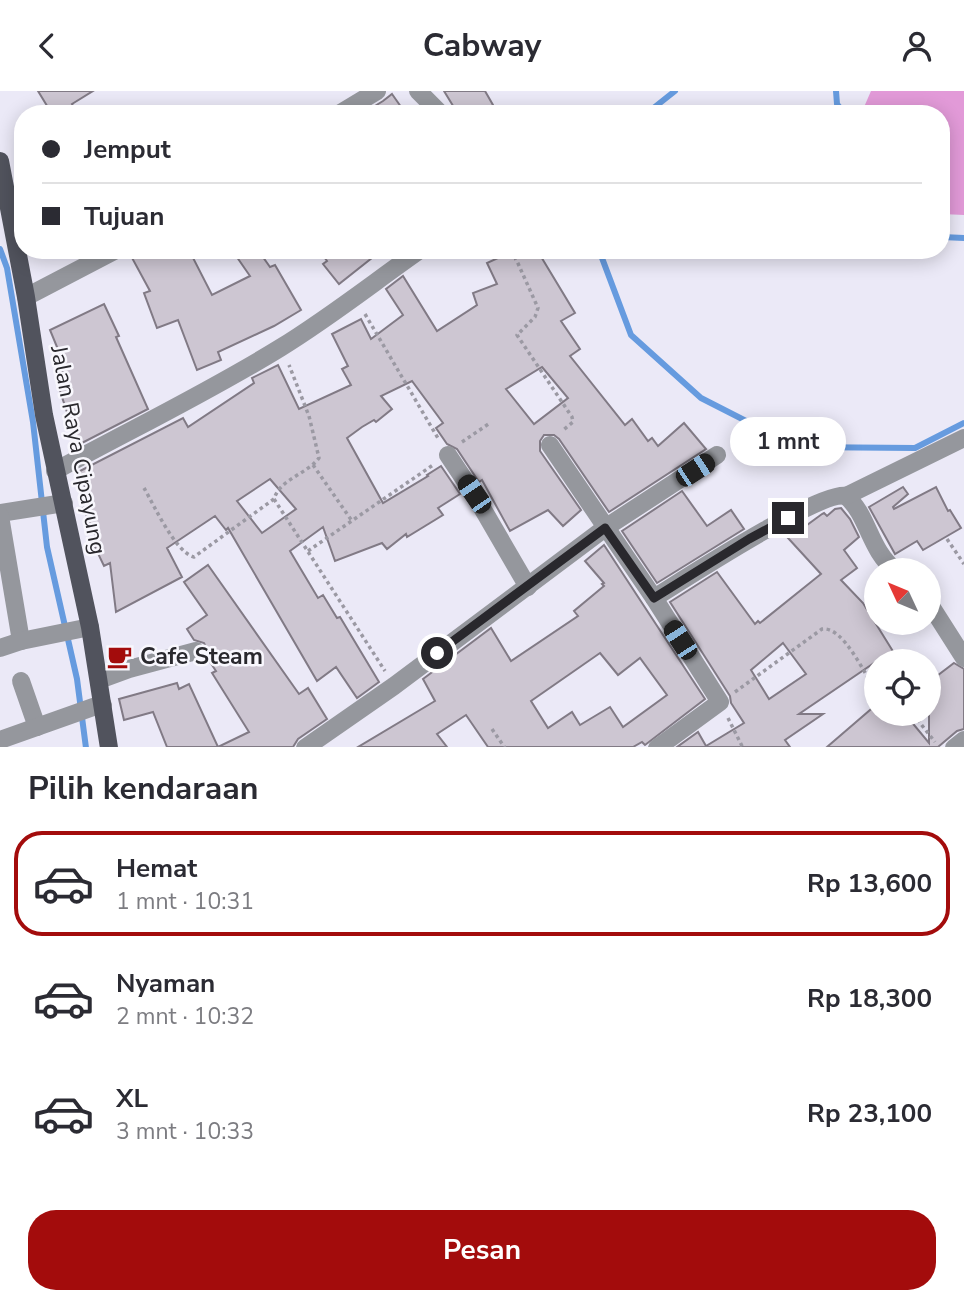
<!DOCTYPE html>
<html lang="id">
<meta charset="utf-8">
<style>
:root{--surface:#fff;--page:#f2f2f3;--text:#2b2b33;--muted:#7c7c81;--line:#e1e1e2;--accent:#a30c0c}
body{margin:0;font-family:"Nunito Sans",sans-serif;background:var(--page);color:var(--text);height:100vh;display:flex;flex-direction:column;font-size:26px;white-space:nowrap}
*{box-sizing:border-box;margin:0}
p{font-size:23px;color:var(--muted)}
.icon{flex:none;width:38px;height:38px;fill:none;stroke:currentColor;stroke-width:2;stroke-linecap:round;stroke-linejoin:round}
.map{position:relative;height:656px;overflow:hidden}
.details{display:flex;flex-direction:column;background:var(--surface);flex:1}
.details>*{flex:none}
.top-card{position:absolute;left:14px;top:14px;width:936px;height:154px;border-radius:28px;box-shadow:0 4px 18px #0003;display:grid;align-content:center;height:154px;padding:0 28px;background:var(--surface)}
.needle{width:46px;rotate:314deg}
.controls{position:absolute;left:864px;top:467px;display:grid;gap:14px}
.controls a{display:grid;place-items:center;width:77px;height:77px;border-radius:50%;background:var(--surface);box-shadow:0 4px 18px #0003;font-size:35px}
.end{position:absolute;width:32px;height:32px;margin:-16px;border:9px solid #29282d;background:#fff;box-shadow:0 0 0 4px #fff}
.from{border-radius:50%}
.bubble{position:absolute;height:49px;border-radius:24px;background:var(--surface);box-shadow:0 4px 18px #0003;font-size:23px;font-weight:700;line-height:49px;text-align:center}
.car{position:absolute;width:21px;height:42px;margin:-21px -10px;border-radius:9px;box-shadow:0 0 5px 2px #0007;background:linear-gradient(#222 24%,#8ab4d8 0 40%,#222 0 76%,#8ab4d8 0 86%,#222 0)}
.top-card b{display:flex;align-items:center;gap:24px;height:66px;font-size:26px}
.top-card b+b{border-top:2px solid var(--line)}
.top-card i{width:18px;height:18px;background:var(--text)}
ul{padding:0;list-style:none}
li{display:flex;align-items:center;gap:21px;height:105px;margin:0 14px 10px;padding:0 14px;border:4px solid transparent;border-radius:28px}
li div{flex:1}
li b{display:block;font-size:26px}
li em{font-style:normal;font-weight:700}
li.on{border-color:var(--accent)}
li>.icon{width:63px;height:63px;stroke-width:1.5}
h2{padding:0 28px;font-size:32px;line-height:84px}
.action{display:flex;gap:14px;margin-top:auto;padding:14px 28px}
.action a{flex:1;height:80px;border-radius:28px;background:var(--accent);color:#fff;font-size:28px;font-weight:700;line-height:80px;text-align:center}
header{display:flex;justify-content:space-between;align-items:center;height:91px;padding:0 28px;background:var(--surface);font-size:32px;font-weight:700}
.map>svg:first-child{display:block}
</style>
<header><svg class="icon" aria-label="back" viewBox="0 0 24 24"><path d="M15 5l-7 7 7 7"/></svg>Cabway<svg class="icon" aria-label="person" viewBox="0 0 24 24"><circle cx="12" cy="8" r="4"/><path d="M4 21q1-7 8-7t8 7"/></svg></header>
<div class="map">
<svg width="964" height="657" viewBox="0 0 964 657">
<rect width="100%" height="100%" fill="#ebe9f7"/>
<!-- forest -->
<path fill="#e29ad8" d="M 871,0 L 964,0 L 964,124 L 942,123 L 942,23 L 861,23 Z"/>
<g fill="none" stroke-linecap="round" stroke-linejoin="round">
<!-- stream -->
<g stroke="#669bdf" stroke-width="6">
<path d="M 836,0 L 837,13 L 845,23"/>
<path d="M 646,23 L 675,0"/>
<path d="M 942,146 L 964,147"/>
<path d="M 0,158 L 7,177 L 33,331 L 47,456 L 77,588 L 86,657"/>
<path d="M 599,159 L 631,244 L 701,307 L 797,356 L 915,357 L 964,332"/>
</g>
</g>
<!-- building -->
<g fill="#cdc6d2" stroke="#817a85" stroke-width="2" fill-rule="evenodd">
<path d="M 38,0 L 93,0 L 72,13 L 78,23 L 52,23 Z"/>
<path d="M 444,0 L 485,0 L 493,14 L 479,23 L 458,23 Z"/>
<path d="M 392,3 L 406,23 L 362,23 L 383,10 Z"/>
<path d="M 142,159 L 189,159 L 212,204 L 250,185 L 232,159 L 258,159 L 270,176 L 275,174 L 301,219 L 274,235 L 218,261 L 221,269 L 197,279 L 178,229 L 157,237 L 144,202 L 150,200 L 131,165 Z"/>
<path d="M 319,159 L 382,159 L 339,193 L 323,173 L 327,170 Z"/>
<path d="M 529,159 L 537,159 L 575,222 L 561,230 L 580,258 L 570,265 L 625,334 L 632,328 L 648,350 L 652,347 L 658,355 L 684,332 L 706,358 L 609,421 L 559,348 L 554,344 L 544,344 L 540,350 L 540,360 L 581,419 L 563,435 L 548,419 L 510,440 L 482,389 L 479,391 L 457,358 L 447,353 L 436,337 L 443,332 L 412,290 L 381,305 L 392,318 L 376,331 L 374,329 L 362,336 L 347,347 L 383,412 L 428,385 L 427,384 L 441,375 L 460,403 L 438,417 L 443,424 L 407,446 L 406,443 L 387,458 L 382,452 L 335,470 L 323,436 L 290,460 L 318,507 L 323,504 L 337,527 L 340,526 L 379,591 L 357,607 L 336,576 L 317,590 L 228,437 L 226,439 L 215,425 L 167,457 L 182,486 L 116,521 L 110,472 L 104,475 L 93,452 L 98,450 L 83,417 L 93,413 L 78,381 L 183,327 L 188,336 L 254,292 L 252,287 L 278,274 L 299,318 L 351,294 L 342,278 L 348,275 L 332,243 L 361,228 L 371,248 L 403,224 L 386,198 L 403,185 L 437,240 L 477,214 L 473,202 L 497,193 L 487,172 L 511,161 L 515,168 ZM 542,276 L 568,307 L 534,333 L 506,298 ZM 270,388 L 296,418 L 262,442 L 237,410 Z"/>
<path d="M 104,213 L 119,245 L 116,246 L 148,318 L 78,354 L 59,297 L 67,294 L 58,269 L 62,268 L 50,239 Z"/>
<path d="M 903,396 L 908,403 L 893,416 L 894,418 L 936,396 L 948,420 L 950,419 L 961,437 L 923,459 L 917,450 L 895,463 L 869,416 Z"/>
<path d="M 682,400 L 707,435 L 731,419 L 744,438 L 657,492 L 622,440 Z"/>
<path d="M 841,417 L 850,428 L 859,446 L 844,459 L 857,477 L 841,489 L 863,512 L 899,570 L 877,570 L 799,623 L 823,623 L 785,649 L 790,656 L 677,656 L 698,641 L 706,655 L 744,632 L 731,612 L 730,605 L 670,511 L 717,481 L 755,533 L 758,530 L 760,532 L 821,483 L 788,447 L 804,432 L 807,434 L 822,423 L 824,422 L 827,425 L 835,418 ZM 783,552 L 806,583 L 769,608 L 751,579 Z"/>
<path d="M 604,454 L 705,608 L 645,654 L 642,651 L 633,656 L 488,656 L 466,624 L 437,643 L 447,656 L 358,656 L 435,610 L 423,588 L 491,537 L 511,570 L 578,525 L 574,520 L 604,495 L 602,493 L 604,492 L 585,470 ZM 600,562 L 618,584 L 640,567 L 667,604 L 623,636 L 610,616 L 580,634 L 572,621 L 548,637 L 531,610 Z"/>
<path d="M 208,474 L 299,603 L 308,597 L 327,628 L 298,648 L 293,656 L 167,656 L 153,621 L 124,629 L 119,608 L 177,592 L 179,598 L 189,593 L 218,656 L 249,641 L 212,582 L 216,580 L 206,565 L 207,558 L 204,552 L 194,549 L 187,538 L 207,524 L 184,491 Z"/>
<path d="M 954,572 L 964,578 L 964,638 L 957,640 L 938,656 L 827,656 L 877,613 L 877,623 L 905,623 L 929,652 L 929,591 Z"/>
</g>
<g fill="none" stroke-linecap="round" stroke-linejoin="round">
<!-- path -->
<g stroke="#9b99a3" stroke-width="3.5" stroke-dasharray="3.5 3.5" stroke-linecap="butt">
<path d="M 512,159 L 538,217 L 535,226 L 517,244 L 572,326 L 573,331 L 562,340"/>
<path d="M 365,223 L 439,349"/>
<path d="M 462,351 L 490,332"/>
<path d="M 313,374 L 352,430"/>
<path d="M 144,397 C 154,414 175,461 194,466 L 274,408 C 280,388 307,383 319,367 L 309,325 L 289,274"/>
<path d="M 274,408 L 385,580"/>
<path d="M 947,448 L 964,473"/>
<path d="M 308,460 L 433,374"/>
<path d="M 735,601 L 822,538 C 844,535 865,585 877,601"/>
<path d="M 913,623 L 935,651"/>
<path d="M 728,627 L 743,657"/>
<path d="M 492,638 L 505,657"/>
</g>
<!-- minor -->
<g stroke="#95979d" stroke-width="18">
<path d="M 418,0 L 441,23"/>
<path d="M 339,23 L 377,0"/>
<path d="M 26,206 L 116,159"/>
<path d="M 550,354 L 654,507 L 720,611 L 657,657"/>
<path d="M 448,364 L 474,403 L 528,496"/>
<path d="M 55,380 C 130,339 207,302 280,257 C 329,227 373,192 420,159"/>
<path d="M 846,405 C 869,425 869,459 896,480"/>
<path d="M 0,422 L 64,412"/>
<path d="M 0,425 L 21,550"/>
<path d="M 654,507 C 683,489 821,399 846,405 L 964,347"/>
<path d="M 929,512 L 964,567"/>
<path d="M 0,557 L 21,550 L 90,536"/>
<path d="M 99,589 L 129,578 L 196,560"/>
<path d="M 21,590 L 37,636"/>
<path d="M 0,649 L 96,615 L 103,614"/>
<path d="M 305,657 L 394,595 L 605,437 L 717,364"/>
<path d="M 954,657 L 964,649"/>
</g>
<!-- major -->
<path stroke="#51535d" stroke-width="18" d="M 0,70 L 26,206 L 44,324 L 90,536 L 109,657"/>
</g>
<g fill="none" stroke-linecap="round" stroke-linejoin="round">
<!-- route -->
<path stroke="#29282d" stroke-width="9" d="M 437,562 L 605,437 L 654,507 L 749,448 L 788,427"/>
</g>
<!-- icons -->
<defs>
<symbol id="cafe-bare" viewBox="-9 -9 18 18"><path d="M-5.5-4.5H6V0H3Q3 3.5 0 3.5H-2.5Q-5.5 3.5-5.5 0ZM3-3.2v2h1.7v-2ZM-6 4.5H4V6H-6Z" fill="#a30c0c" stroke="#f8f7fd" stroke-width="2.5" paint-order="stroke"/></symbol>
</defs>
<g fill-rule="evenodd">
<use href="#cafe-bare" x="102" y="548" width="35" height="35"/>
</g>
<g text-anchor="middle" stroke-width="5" stroke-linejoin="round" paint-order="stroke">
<!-- street labels -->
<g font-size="23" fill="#29282d" stroke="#f8f7fd">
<text transform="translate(79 359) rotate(79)" y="8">Jalan Raya Cipayung</text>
</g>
<!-- poi labels -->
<g font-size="23" font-weight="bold" fill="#29282d" stroke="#f8f7fd" text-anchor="start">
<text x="140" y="573">Cafe Steam</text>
</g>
</g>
</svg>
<div class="controls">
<a><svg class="needle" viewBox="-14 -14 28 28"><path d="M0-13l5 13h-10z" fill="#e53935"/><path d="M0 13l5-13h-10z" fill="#7c7c81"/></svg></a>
<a><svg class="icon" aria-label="locate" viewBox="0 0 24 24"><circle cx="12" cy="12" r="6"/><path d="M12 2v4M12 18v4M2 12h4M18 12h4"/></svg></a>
</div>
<i class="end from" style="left:437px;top:562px"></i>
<i class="end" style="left:788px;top:427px"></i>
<div class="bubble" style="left:730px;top:326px;width:116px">1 mnt</div>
<i class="car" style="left:695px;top:379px;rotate:57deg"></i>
<i class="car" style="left:474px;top:403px;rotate:326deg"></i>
<i class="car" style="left:680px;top:549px;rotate:327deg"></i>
<div class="top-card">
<b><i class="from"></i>Jemput</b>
<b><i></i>Tujuan</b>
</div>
</div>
<section class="details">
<h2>Pilih kendaraan</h2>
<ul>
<li class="on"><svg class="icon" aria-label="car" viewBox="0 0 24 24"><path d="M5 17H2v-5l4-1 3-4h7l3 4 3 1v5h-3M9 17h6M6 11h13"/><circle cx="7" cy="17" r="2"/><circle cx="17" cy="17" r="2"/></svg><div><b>Hemat</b><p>1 mnt · 10:31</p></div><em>Rp 13,600</em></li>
<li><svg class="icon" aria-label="car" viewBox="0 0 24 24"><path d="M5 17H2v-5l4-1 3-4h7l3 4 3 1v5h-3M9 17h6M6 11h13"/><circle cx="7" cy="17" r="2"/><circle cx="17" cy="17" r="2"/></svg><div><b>Nyaman</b><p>2 mnt · 10:32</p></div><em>Rp 18,300</em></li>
<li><svg class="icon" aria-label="car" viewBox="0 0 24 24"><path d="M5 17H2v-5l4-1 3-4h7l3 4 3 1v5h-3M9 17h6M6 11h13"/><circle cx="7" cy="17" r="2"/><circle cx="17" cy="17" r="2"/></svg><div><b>XL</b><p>3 mnt · 10:33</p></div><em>Rp 23,100</em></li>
</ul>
<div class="action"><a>Pesan</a></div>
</section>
